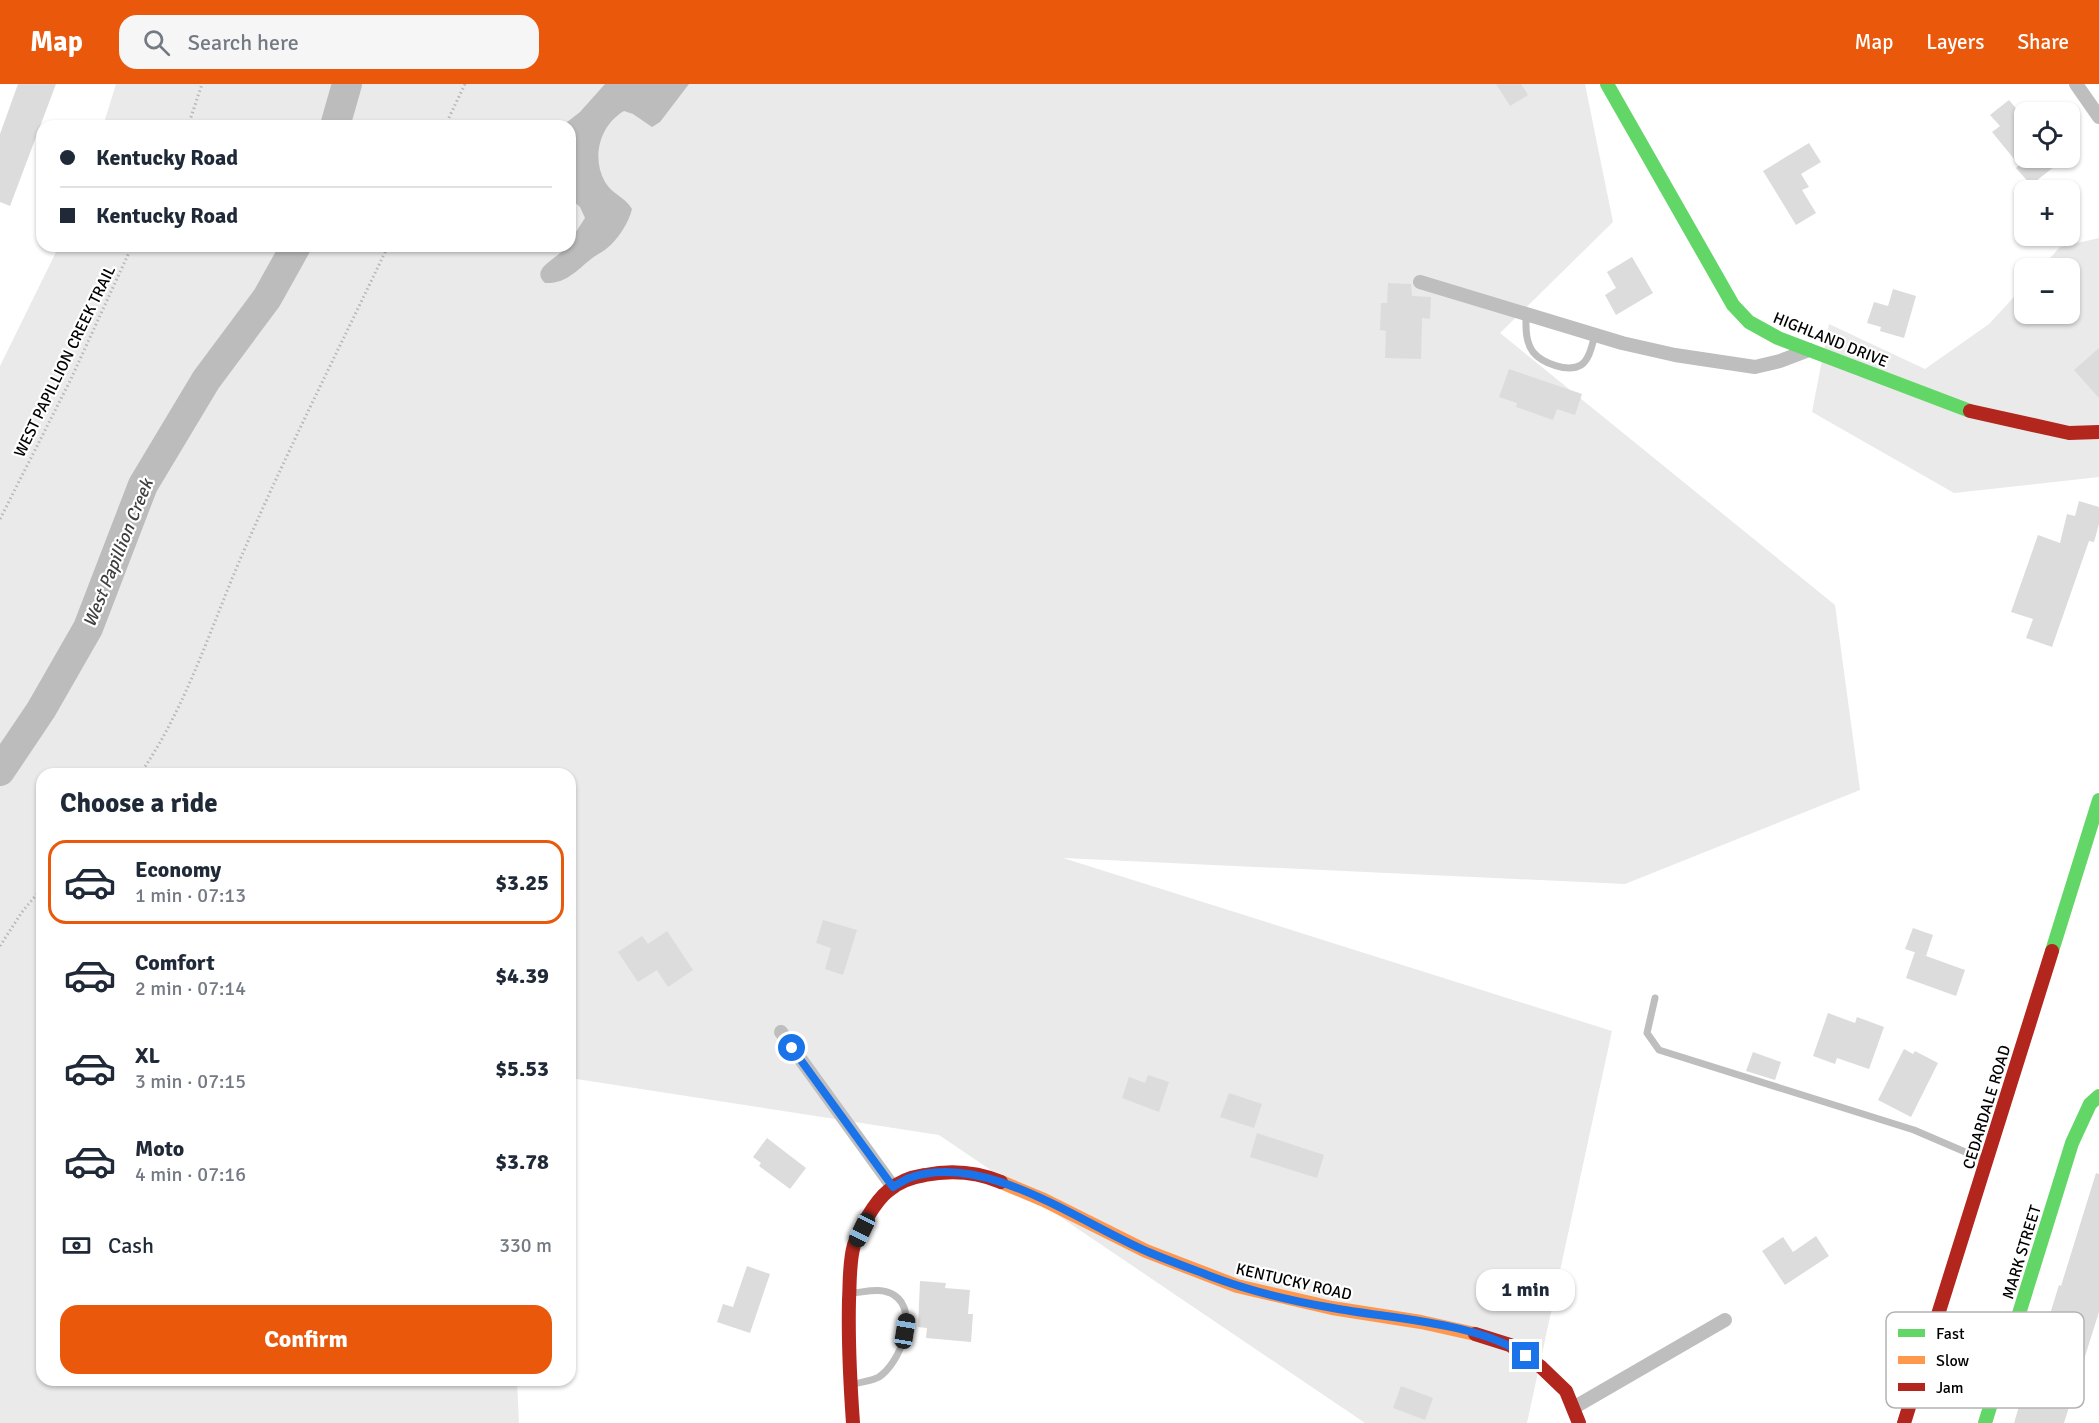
<!DOCTYPE html>
<meta charset="utf-8">
<style>
:root{--surface:#fff;--page:#f6f6f7;--text:#1f2937;--muted:#747a83;--line:#e0e1e3;--accent:#ea580c}
body{margin:0;font-family:Signika,sans-serif;background:var(--page);color:var(--text);height:100vh;display:flex;flex-direction:column;font-size:22px;white-space:nowrap}
*{box-sizing:border-box;margin:0}
p{font-size:20px;color:var(--muted)}
.icon{flex:none;width:33px;height:33px;fill:none;stroke:currentColor;stroke-width:2;stroke-linecap:round;stroke-linejoin:round}
.map{position:relative;flex:1;overflow:hidden}
.drawer{position:absolute;left:36px;top:684px;width:540px;height:618px;display:flex;flex-direction:column;background:var(--surface);border-radius:18px;box-shadow:0 2px 4px #0004}
.drawer>*{flex:none}
.banner{position:absolute;left:36px;top:36px;width:540px;height:132px;border-radius:18px;box-shadow:0 2px 4px #0004;display:grid;align-content:center;height:132px;padding:0 24px;background:var(--surface)}
.tools{position:absolute;left:2014px;top:18px;display:grid;gap:12px}
.tools a{display:grid;place-items:center;width:66px;height:66px;border-radius:12px;background:var(--surface);box-shadow:0 2px 4px #0004;font-size:30px}
.end{position:absolute;width:27px;height:27px;margin:-14px;border:8px solid #1a73e8;background:#fff;box-shadow:0 0 0 3px #fff}
.from{border-radius:50%}
.bubble{position:absolute;height:42px;border-radius:18px;background:var(--surface);box-shadow:0 2px 4px #0004;font-size:20px;font-weight:800;line-height:42px;text-align:center}
.car{position:absolute;width:18px;height:36px;margin:-18px -9px;border-radius:8px;box-shadow:0 0 4px 2px #0007;background:linear-gradient(#222 24%,#8ab4d8 0 40%,#222 0 76%,#8ab4d8 0 86%,#222 0)}
.banner b{display:flex;align-items:center;gap:21px;height:57px;font-size:22px}
.banner b+b{border-top:2px solid var(--line)}
.banner i{width:15px;height:15px;background:var(--text)}
ul{padding:0;list-style:none}
li{display:flex;align-items:center;gap:18px;height:84px;margin:0 12px 9px;padding:0 12px;border:3px solid transparent;border-radius:18px}
li div{flex:1}
li b{display:block;font-size:22px}
li em{font-style:normal;font-weight:800}
li.selected{border-color:var(--accent)}
li>.icon{width:54px;height:54px;stroke-width:1.5}
h2{padding:0 24px;font-size:27px;line-height:72px}
.pay{display:flex;align-items:center;gap:15px;height:66px;padding:0 24px;font-size:22px}
.pay p{margin-inline-start:auto}
.action{display:flex;gap:12px;margin-top:auto;padding:12px 24px}
.action a{flex:1;height:69px;border-radius:18px;background:var(--accent);color:#fff;font-size:24px;font-weight:800;line-height:69px;text-align:center}
header{display:flex;align-items:center;gap:36px;box-sizing:border-box;height:84px;padding:0 30px;background:var(--accent);color:#fff}
header strong{font-size:28px}
nav{display:flex;gap:33px;margin-inline-start:auto;font-size:21px}
.search{width:420px;height:54px;background:var(--page);display:flex;align-items:center;gap:15px;box-sizing:border-box;padding:0 21px;border-radius:18px;color:var(--muted);font-size:22px}
.map>svg:first-child{display:block}
</style>
<header>
<strong>Map</strong>
<div class="search"><svg class="icon" aria-label="search" viewBox="0 0 24 24"><circle cx="10" cy="10" r="6"/><path d="M15 15l6 6"/></svg>Search here</div>
<nav><a>Map</a><a>Layers</a><a>Share</a></nav>
</header>
<div class="map">
<svg width="2099" height="1339" viewBox="0 0 2099 1339">
<rect width="100%" height="100%" fill="#fff"/>
<!-- green -->
<g fill="#eaeaea">
<path d="M 116,0 L 1585,0 L 1613,138 L 1500,249 L 1835,521 L 1860,706 L 1625,800 L 1063,774 L 1612,947 L 1527,1339 L 1365,1339 L 939,1051 L 570,994 L 570,690 L 42,690 L 42,1296 L 517,1296 L 519,1339 L 0,1339 L 0,282 L 59,162 L 570,162 L 570,42 L 103,42 Z"/>
<path d="M 2099,154 L 2099,393 L 1954,409 L 1812,328 L 1829,240 L 1925,285 L 1989,240 L 2025,201 L 2025,230 L 2070,230 L 2070,184 L 2041,184 L 2060,163 Z"/>
</g>
<!-- water -->
<path fill="#bcbcbc" d="M 605,0 L 689,0 L 660,38 L 652,43 L 633,30 L 624,27 C 600,41 591,73 605,98 C 612,110 624,112 632,125 C 629,138 618,156 606,165 C 601,169 596,171 591,175 C 576,187 566,200 545,199 C 529,184 558,175 567,162 L 570,162 L 570,157 L 585,134 L 580,123 L 570,114 L 570,42 L 562,42 L 580,28 Z"/>
<g fill="none" stroke-linecap="round" stroke-linejoin="round">
<!-- river -->
<g stroke="#bcbcbc" stroke-width="30">
<path d="M 335,42 L 347,0"/>
<path d="M 0,687 L 41,626 L 88,544 L 143,401 L 206,296 L 267,214 L 296,162"/>
</g>
</g>
<!-- building -->
<g fill="#dcdcdc">
<path d="M 18,0 L 56,0 L 10,122 L 0,118 L 0,50 Z"/>
<path d="M 1496,0 L 1521,0 L 1528,11 L 1510,22 Z"/>
<path d="M 2009,16 L 2025,35 L 2025,74 L 2065,74 L 2031,101 L 2016,84 L 2019,81 L 1992,48 L 2000,42 L 1990,31 Z"/>
<path d="M 1809,59 L 1821,78 L 1801,90 L 1809,103 L 1802,106 L 1816,129 L 1796,141 L 1763,87 Z"/>
<path d="M 1632,173 L 1653,209 L 1616,231 L 1605,211 L 1616,204 L 1607,188 Z"/>
<path d="M 1388,199 L 1411,200 L 1412,212 L 1431,213 L 1430,235 L 1422,234 L 1421,275 L 1385,274 L 1386,247 L 1380,246 L 1381,219 L 1387,219 Z"/>
<path d="M 1893,205 L 1916,212 L 1904,254 L 1880,247 L 1881,243 L 1867,239 L 1874,218 L 1888,222 Z"/>
<path d="M 2099,264 L 2099,314 L 2074,286 Z"/>
<path d="M 1509,285 L 1582,310 L 1575,331 L 1557,325 L 1553,336 L 1516,323 L 1517,319 L 1499,313 Z"/>
<path d="M 2079,417 L 2099,423 L 2099,440 L 2094,458 L 2089,457 L 2052,563 L 2026,554 L 2033,535 L 2011,528 L 2038,451 L 2060,459 L 2067,430 L 2075,432 Z"/>
<path d="M 823,836 L 857,846 L 843,891 L 825,885 L 831,864 L 816,859 Z"/>
<path d="M 1913,844 L 1933,851 L 1926,872 L 1905,865 Z"/>
<path d="M 667,847 L 693,886 L 668,903 L 657,886 L 638,898 L 618,868 L 642,852 L 648,860 Z"/>
<path d="M 1915,868 L 1965,886 L 1956,912 L 1906,894 Z"/>
<path d="M 1828,929 L 1855,939 L 1857,933 L 1884,943 L 1869,985 L 1837,974 L 1835,980 L 1813,972 Z"/>
<path d="M 1904,965 L 1913,970 L 1915,967 L 1938,979 L 1911,1033 L 1878,1016 Z"/>
<path d="M 1753,968 L 1781,978 L 1775,996 L 1746,987 Z"/>
<path d="M 1148,991 L 1169,998 L 1159,1028 L 1122,1014 L 1129,993 L 1145,999 Z"/>
<path d="M 1229,1009 L 1262,1020 L 1254,1044 L 1220,1033 Z"/>
<path d="M 1257,1049 L 1324,1071 L 1317,1094 L 1250,1073 Z"/>
<path d="M 767,1054 L 806,1084 L 790,1105 L 759,1082 L 761,1079 L 753,1073 Z"/>
<path d="M 2096,1089 L 2099,1090 L 2099,1228 L 2064,1339 L 2014,1339 L 2038,1258 L 2041,1259 L 2059,1201 L 2061,1202 Z"/>
<path d="M 1816,1152 L 1829,1172 L 1785,1201 L 1762,1167 L 1783,1153 L 1793,1168 Z"/>
<path d="M 747,1182 L 770,1190 L 750,1249 L 717,1238 L 723,1220 L 733,1223 Z"/>
<path d="M 920,1197 L 946,1199 L 945,1204 L 970,1206 L 968,1230 L 973,1230 L 971,1258 L 926,1254 L 927,1244 L 918,1243 Z"/>
<path d="M 1401,1302 L 1433,1314 L 1425,1336 L 1393,1324 Z"/>
</g>
<g fill="none" stroke-linecap="round" stroke-linejoin="round">
<!-- path -->
<g stroke="#b8b8b8" stroke-width="3" stroke-dasharray="1.5 3" stroke-linecap="butt">
<path d="M 188,42 L 202,0"/>
<path d="M 445,42 L 465,0"/>
<path d="M 0,435 L 70,297 L 132,162"/>
<path d="M 140,690 C 186,624 210,545 242,471 C 287,367 339,265 388,162"/>
<path d="M 0,862 L 22,828 L 42,804"/>
</g>
<!-- lane -->
<g stroke="#bebebe" stroke-width="7">
<path d="M 1526,231 C 1526,243 1525,257 1533,268 C 1542,279 1568,289 1581,281 C 1590,275 1592,260 1595,251"/>
<path d="M 1655,914 L 1647,949 L 1659,966 L 1914,1046 L 1984,1076"/>
<path d="M 852,1301 C 860,1298 872,1297 879,1293 C 900,1279 920,1228 894,1211 C 881,1203 866,1208 852,1209"/>
</g>
<!-- street -->
<g stroke="#bebebe" stroke-width="14">
<path d="M 2076,0 L 2099,33"/>
<path d="M 1420,198 L 1622,259 L 1675,271 L 1755,283 L 1780,277 L 1809,266"/>
<path d="M 781,948 L 893,1103"/>
<path d="M 1573,1324 L 1725,1236"/>
</g>
<!-- fast -->
<g stroke="#63d668" stroke-width="14">
<path d="M 1607,0 L 1733,221 L 1749,238 L 1778,254 L 1970,327"/>
<path d="M 2052,867 L 2099,716"/>
<path d="M 1985,1339 L 2072,1059 L 2090,1020 L 2099,1012"/>
</g>
<!-- slow -->
<path stroke="#ff974d" stroke-width="14" d="M 1001,1098 L 1044,1116 L 1146,1167 L 1237,1202 L 1332,1224 L 1421,1238 L 1475,1250"/>
<!-- jam -->
<g stroke="#b3261e" stroke-width="14">
<path d="M 1970,327 L 2069,349 L 2099,348"/>
<path d="M 1475,1250 L 1510,1261 L 1541,1283 L 1566,1307 L 1579,1339"/>
<path d="M 853,1339 C 850,1297 848,1258 849,1216 C 850,1198 849,1178 854,1161 C 859,1146 875,1117 888,1107 C 898,1098 912,1093 925,1091 C 951,1086 977,1088 1001,1098"/>
<path d="M 1904,1339 L 2052,867"/>
</g>
</g>
<g fill="none" stroke-linecap="round" stroke-linejoin="round">
<!-- route -->
<path stroke="#1a73e8" stroke-width="8" d="M 792,964 L 893,1103 C 898,1100 904,1096 909,1094 C 984,1067 1079,1138 1146,1167 C 1167,1176 1189,1184 1210,1192 C 1249,1207 1292,1217 1333,1224 C 1391,1235 1478,1238 1526,1272"/>
</g>
<g text-anchor="middle" stroke-width="4.5" stroke-linejoin="round" paint-order="stroke">
<!-- street labels -->
<g font-size="16" fill="#000" stroke="#fff">
<text transform="translate(1831 255) rotate(22)" y="6">HIGHLAND DRIVE</text>
<text transform="translate(64 277) rotate(-64)" y="6">WEST PAPILLION CREEK TRAIL</text>
<text transform="translate(1986 1023) rotate(-73)" y="6">CEDARDALE ROAD</text>
<text transform="translate(2021 1168) rotate(-73)" y="6">MARK STREET</text>
<text transform="translate(1294 1197) rotate(13)" y="6">KENTUCKY ROAD</text>
</g>
<!-- water labels -->
<g font-size="18" font-style="italic" fill="#404040" stroke="#fff">
<text transform="translate(118 469) rotate(-68)" y="6">West Papillion Creek</text>
</g>
</g>
<!-- legend -->
<rect x="1886" y="1228" width="198" height="96" rx="9" fill="#fff" stroke="#b2b2b2" stroke-width="1.5"/>
<rect x="1898" y="1245" width="27" height="8" fill="#63d668"/>
<rect x="1898" y="1272" width="27" height="8" fill="#ff974d"/>
<rect x="1898" y="1299" width="27" height="8" fill="#b3261e"/>
<g font-size="16" fill="#000">
<text x="1936" y="1255">Fast</text>
<text x="1936" y="1282">Slow</text>
<text x="1936" y="1309">Jam</text>
</g>
</svg>
<div class="tools">
<a><svg class="icon" aria-label="locate" viewBox="0 0 24 24"><circle cx="12" cy="12" r="6"/><path d="M12 2v4M12 18v4M2 12h4M18 12h4"/></svg></a>
<a>+</a>
<a>−</a>
</div>
<i class="end from" style="left:792px;top:964px"></i>
<i class="end" style="left:1526px;top:1272px"></i>
<div class="bubble" style="left:1476px;top:1185px;width:99px">1 min</div>
<i class="car" style="left:862px;top:1146px;rotate:206deg"></i>
<i class="car" style="left:905px;top:1247px;rotate:9deg"></i>
<div class="banner">
<b><i class="from"></i>Kentucky Road</b>
<b><i></i>Kentucky Road</b>
</div>
<section class="drawer">
<h2>Choose a ride</h2>
<ul>
<li class="selected"><svg class="icon" aria-label="car" viewBox="0 0 24 24"><path d="M5 17H2v-5l4-1 3-4h7l3 4 3 1v5h-3M9 17h6M6 11h13"/><circle cx="7" cy="17" r="2"/><circle cx="17" cy="17" r="2"/></svg><div><b>Economy</b><p>1 min · 07:13</p></div><em>$3.25</em></li>
<li><svg class="icon" aria-label="car" viewBox="0 0 24 24"><path d="M5 17H2v-5l4-1 3-4h7l3 4 3 1v5h-3M9 17h6M6 11h13"/><circle cx="7" cy="17" r="2"/><circle cx="17" cy="17" r="2"/></svg><div><b>Comfort</b><p>2 min · 07:14</p></div><em>$4.39</em></li>
<li><svg class="icon" aria-label="car" viewBox="0 0 24 24"><path d="M5 17H2v-5l4-1 3-4h7l3 4 3 1v5h-3M9 17h6M6 11h13"/><circle cx="7" cy="17" r="2"/><circle cx="17" cy="17" r="2"/></svg><div><b>XL</b><p>3 min · 07:15</p></div><em>$5.53</em></li>
<li><svg class="icon" aria-label="car" viewBox="0 0 24 24"><path d="M5 17H2v-5l4-1 3-4h7l3 4 3 1v5h-3M9 17h6M6 11h13"/><circle cx="7" cy="17" r="2"/><circle cx="17" cy="17" r="2"/></svg><div><b>Moto</b><p>4 min · 07:16</p></div><em>$3.78</em></li>
</ul>
<div class="pay"><svg class="icon" aria-label="cash" viewBox="0 0 24 24"><path d="M3 7h18v10H3z"/><circle cx="12" cy="12" r="2"/></svg>Cash<p>330 m</p></div>
<div class="action"><a>Confirm</a></div>
</section>
</div>
